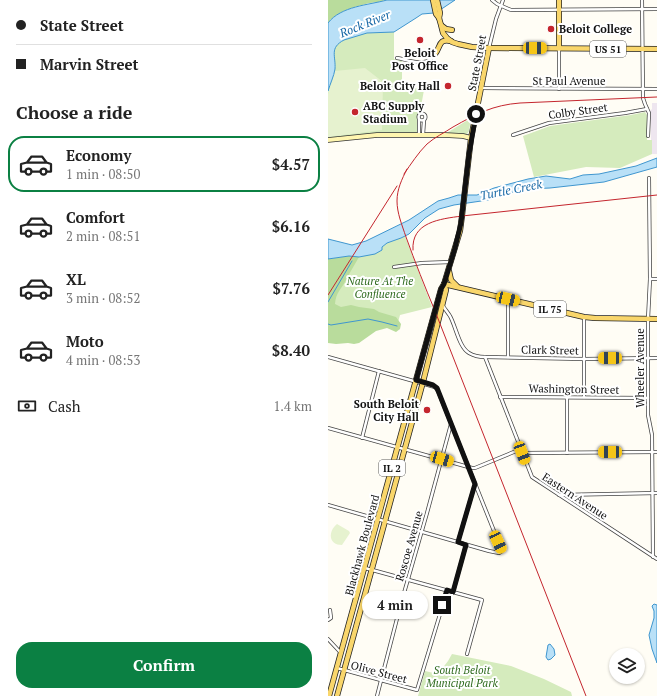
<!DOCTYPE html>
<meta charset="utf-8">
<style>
:root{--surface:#fff;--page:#f6f6f6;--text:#222;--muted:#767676;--line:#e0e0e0;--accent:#0b8043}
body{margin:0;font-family:"PT Serif",serif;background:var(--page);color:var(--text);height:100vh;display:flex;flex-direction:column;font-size:15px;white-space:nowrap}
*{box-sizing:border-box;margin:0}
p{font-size:13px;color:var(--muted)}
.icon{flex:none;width:22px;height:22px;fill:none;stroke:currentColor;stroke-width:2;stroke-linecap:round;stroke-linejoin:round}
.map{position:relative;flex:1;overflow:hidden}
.side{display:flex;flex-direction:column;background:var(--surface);width:328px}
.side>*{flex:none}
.guide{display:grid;align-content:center;height:88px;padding:0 16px;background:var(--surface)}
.fabs{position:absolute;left:281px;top:648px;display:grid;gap:8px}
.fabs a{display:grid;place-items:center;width:36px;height:36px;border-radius:50%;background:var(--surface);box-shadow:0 1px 3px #0004;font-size:20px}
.end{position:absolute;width:18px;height:18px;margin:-9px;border:5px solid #111;background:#fff;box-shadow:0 0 0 2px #fff}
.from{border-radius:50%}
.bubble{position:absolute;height:28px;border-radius:14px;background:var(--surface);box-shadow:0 1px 3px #0004;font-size:13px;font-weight:700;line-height:28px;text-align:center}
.car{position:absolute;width:12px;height:24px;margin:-12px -6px;border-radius:5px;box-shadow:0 0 3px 1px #0007;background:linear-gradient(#f5c518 24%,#345 0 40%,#f5c518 0 76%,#345 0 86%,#f5c518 0)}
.guide b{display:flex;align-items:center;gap:14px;height:38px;font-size:15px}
.guide b+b{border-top:1px solid var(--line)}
.guide i{width:10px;height:10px;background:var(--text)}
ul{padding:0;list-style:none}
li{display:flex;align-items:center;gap:12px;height:56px;margin:0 8px 6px;padding:0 8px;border:2px solid transparent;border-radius:16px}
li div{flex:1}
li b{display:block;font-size:15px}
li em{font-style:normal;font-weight:700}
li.selected{border-color:var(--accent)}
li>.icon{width:36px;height:36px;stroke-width:1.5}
h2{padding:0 16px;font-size:18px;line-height:48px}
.pay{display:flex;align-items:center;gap:10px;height:44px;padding:0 16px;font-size:15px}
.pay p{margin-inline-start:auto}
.cta{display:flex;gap:8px;margin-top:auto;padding:8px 16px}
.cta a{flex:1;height:46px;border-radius:16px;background:var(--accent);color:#fff;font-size:16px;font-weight:700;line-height:46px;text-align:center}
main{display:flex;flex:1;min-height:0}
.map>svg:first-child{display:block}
</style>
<main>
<section class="side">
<div class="guide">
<b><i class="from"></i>State Street</b>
<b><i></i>Marvin Street</b>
</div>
<h2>Choose a ride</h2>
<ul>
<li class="selected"><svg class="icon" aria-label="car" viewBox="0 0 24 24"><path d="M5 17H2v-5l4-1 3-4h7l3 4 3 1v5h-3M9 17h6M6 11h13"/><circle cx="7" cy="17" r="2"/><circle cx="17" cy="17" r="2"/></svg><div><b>Economy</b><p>1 min · 08:50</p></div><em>$4.57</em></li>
<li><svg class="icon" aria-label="car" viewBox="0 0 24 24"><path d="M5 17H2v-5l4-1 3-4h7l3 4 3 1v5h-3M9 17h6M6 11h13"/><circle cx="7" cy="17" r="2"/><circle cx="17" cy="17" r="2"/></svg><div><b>Comfort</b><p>2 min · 08:51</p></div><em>$6.16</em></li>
<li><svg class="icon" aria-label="car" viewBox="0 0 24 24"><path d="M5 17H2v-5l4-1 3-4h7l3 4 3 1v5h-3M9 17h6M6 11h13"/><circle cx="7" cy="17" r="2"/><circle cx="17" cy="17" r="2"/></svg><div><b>XL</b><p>3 min · 08:52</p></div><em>$7.76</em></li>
<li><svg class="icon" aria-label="car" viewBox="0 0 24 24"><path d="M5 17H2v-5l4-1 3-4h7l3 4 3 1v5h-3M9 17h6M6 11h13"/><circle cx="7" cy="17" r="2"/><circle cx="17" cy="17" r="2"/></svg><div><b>Moto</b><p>4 min · 08:53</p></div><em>$8.40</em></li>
</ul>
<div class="pay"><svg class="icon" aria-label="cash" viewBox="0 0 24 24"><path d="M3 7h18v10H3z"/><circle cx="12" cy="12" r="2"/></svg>Cash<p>1.4 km</p></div>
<div class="cta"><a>Confirm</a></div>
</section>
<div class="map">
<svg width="329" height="696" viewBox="0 0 329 696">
<rect width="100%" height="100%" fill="#fffdf5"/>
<!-- industrial -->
<path fill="#eee6ef" d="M 324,103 L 329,103 L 329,154 L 324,154 L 324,141 L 323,140 L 322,113 L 322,111 L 324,109 Z"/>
<!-- green -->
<g fill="#d5ebbd">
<path d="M 61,32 L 66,32 L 66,59 L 74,61 L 74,85 L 96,90 L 92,112 L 90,113 L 89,116 L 90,120 L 90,132 L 87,134 L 0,139 C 0,123 0,108 0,93 C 1,84 6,77 7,69 C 8,62 4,55 7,48 C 13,33 47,32 61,32 Z"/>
<path d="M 317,112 L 319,115 L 319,140 L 324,140 L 324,154 L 292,168 L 258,167 L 206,177 L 195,136 L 222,126 L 303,115 Z"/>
<path d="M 143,118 L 141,131 L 139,134 L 117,134 Z"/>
<path d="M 77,236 L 104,307 L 72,315 L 69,326 L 3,325 L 0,259 L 21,256 L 31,257 L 54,247 L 59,243 Z"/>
<path d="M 124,654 L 183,666 L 216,679 L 243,692 L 244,696 L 90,696 L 97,671 L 110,674 L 120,661 Z"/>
</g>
<!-- forest -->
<g fill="#b9dc9c">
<path d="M 0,0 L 58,0 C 53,2 47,2 42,3 C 29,6 9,11 0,23 Z"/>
<path d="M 21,256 L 31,257 C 27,264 22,272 18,280 C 13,290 8,292 7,304 L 13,307 L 23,305 L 31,307 L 46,309 L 51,312 L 68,317 L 73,324 L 72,329 L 68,332 L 59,328 L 48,331 L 31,343 L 26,344 L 20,343 L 8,344 L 0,343 L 0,259 Z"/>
</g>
<!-- pitch -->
<g fill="#e6f2cf">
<path d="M 37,68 L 55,82 L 54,130 L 0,137 L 0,94 L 7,71 Z"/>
<path d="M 9,524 L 21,531 L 22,533 L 14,545 C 0,545 0,531 9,524 Z"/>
</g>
<!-- water -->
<g fill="#b9e0f7" stroke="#3f96cf">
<path d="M 59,0 L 127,0 L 112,10 L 106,13 L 94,14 L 88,18 L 66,32 L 39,33 L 16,40 C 1,48 8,56 7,69 C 6,76 2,84 0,91 L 0,23 C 13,6 41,5 59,0 Z"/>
<path d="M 329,158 L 329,167 L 276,182 L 222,188 L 198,189 L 173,195 L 160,200 L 126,205 L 111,209 L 97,218 L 81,234 L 73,238 L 59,243 L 54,247 L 54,250 L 47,254 L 31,257 L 21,256 L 0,259 L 0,239 L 24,245 L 38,241 L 81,220 L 110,201 L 121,198 L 130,195 L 149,195 L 166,188 L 200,179 L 218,176 L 242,179 L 255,175 L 271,174 L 308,166 Z"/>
<path d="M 326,604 L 329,605 L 329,663 L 324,649 L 321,635 L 326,618 L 326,611 L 324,606 Z"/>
<path d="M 222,644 L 226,649 L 227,655 L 223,659 L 220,660 L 218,657 L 220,645 Z"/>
</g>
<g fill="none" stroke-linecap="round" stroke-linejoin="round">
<!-- stream -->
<g stroke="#3f96cf" stroke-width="1">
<path d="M 0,302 L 24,261"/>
<path d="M 0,324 L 3,325 L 40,319 L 54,322 L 69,326"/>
</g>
<defs>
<g id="street">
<path d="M 164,0 L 169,4 L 183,10 L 329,9"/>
<path d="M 314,0 L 315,98 L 317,104 L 321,113 L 320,136"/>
<path d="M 161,48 L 168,19 L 175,0"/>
<path d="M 231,49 L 231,89"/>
<path d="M 69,58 C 81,60 101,69 107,53"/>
<path d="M 154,88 L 329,89"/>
<circle cx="94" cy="117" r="3.5"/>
<path d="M 91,135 L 91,119"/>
<path d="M 95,135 L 96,120"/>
<path d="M 185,135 L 221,123 L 297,113 L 319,109"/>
<path d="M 321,178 L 322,279 L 320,319 L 320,415 L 324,435 L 325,557"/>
<path d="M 66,267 L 94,263 L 123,262"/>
<path d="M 322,279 L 329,279"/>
<path d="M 180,299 L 180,357"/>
<path d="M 115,306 C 117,309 120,313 122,316 C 128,327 131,347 141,353 C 146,356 151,357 157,357 L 256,359 L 329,358"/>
<path d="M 0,357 L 107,387 L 110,391 L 174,551 L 171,553 L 161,551 L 0,505"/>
<path d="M 157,357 L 204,477 L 329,559"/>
<path d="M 172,397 L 320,398"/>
<path d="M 239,397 L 239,453"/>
<path d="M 256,397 L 256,318"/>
<path d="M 0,428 L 144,468 L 147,468 L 193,449"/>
<path d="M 34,438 L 51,371"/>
<path d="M 194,453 L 329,452"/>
<path d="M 231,495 L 329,493"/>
<path d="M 130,542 L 147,484"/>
<path d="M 37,568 L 154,600 L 139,654"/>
<path d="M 125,592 L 138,545"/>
<path d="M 0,620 L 3,618 L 2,610"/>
<path d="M 0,639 L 13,653"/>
<path d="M 9,668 L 89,690 L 119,591"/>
<path d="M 49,696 L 72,607 L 99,513 L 123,424"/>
</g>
<path id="secondary" d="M 0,140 L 49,135 L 117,135 L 135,136 L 143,138"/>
<g id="primary">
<path d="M 105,0 L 108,14 L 111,18"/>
<path d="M 109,0 L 112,13 L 111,18 L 113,25 L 115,33 L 119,38 L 124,42 L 130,44 L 144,47 L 161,48 L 329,49"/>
<path d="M 114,26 L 118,29 L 124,30"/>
<path d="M 231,48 L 231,0"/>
<path d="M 107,54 C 113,47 110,38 123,41"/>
<path d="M 121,271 L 123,280 L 129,286"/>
<path d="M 116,284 L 256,317 L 267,318 L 329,319"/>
<path d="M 1,696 L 113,289 L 116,284 L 132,231 L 134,216 L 143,138 L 161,48"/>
<path d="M 9,696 L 62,503 L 95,382 L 118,290 L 116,284"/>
</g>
</defs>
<!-- street casing -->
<use href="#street" stroke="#444" stroke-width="4"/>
<!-- secondary casing -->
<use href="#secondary" stroke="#333" stroke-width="5.5"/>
<!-- primary casing -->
<use href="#primary" stroke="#222" stroke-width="6"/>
<!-- street -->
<use href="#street" stroke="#fff" stroke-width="2.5"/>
<!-- secondary -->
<use href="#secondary" stroke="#fff6b0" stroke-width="4"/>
<!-- primary -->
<use href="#primary" stroke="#f9d66b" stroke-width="4.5"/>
<!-- rail -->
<g stroke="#c4262e" stroke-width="1">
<path d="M 79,169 C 74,179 69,189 69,201 C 69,213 74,225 78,237 C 87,262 97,287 107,311 L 258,696"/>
<path d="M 76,174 C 83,164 90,153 99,144 C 107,137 116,133 125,127 C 148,114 165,105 192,103 L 329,97"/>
<path d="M 85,250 C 83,222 112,219 134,216 L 329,195"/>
<path d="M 0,295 L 69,186"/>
</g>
</g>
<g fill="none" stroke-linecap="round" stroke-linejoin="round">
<!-- route -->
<path stroke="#111" stroke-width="5" d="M 114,605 L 119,590 L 125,592 L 138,545 L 130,542 L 147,484 L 109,388 L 105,385 L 88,380 L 113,289 L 116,284 L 127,248 L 133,223 L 141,154 L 148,114"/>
</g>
<!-- markers -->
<g fill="#c4262e" stroke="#fff" stroke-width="1.5">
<circle cx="223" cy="29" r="4"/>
<circle cx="92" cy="40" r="4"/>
<circle cx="120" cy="86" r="4"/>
<circle cx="27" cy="112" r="4"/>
<circle cx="99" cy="410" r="4"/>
</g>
<g text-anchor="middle" stroke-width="4" stroke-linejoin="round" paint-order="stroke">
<!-- shield labels -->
<g fill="#fff" stroke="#585858" stroke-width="1">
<rect x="262" y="41" width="36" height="16" rx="3"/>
<rect x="206" y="301" width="32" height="16" rx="3"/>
<rect x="51" y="460" width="26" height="16" rx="3"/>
</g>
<g font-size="10" font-weight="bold" fill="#111">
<text x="280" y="53">US 51</text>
<text x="222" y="313">IL 75</text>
<text x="64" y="472">IL 2</text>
</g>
<!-- poi labels -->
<g font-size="11" font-weight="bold" fill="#111" stroke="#fff" text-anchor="start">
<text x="231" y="33">Beloit College</text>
<text x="92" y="57" text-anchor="middle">Beloit<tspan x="92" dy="13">Post Office</tspan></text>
<text x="112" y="90" text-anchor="end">Beloit City Hall</text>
<text x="35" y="110">ABC Supply<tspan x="35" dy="13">Stadium</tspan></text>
<text x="91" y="408" text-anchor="end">South Beloit<tspan x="91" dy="13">City Hall</tspan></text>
</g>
<!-- street labels -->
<g font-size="11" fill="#111" stroke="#fff">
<text transform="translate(149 63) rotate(-79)" y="4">State Street</text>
<text x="241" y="85">St Paul Avenue</text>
<text transform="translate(250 111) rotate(-8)" y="4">Colby Street</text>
<text transform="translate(222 350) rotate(1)" y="4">Clark Street</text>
<text transform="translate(312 368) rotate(-90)" y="4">Wheeler Avenue</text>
<text transform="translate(246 389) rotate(1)" y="4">Washington Street</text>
<text transform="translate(247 496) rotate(33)" y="4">Eastern Avenue</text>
<text transform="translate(34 545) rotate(-75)" y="4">Blackhawk Boulevard</text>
<text transform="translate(81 546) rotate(-74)" y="4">Roscoe Avenue</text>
<text transform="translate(51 672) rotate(15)" y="4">Olive Street</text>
</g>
<!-- park labels -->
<g font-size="11" font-style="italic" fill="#2f6b1f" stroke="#fff">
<text x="52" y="285">Nature At The<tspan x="52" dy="13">Confluence</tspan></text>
<text x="134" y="674">South Beloit<tspan x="134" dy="13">Municipal Park</tspan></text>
</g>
<!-- water labels -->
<g font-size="12" font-style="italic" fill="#1768a6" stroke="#fff">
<text transform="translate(37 24) rotate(-22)" y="4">Rock River</text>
<text transform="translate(183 190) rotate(-11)" y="4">Turtle Creek</text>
</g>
</g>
</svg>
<div class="fabs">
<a><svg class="icon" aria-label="layers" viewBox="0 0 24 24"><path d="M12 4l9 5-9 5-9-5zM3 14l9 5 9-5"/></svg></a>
</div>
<i class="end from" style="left:148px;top:114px"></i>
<i class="end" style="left:114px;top:605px"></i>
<div class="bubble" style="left:34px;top:591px;width:66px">4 min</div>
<i class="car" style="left:207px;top:48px;rotate:90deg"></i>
<i class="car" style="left:180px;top:299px;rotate:103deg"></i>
<i class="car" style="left:282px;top:358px;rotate:270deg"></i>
<i class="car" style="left:282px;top:452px;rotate:270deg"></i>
<i class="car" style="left:194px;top:453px;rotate:159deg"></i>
<i class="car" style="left:114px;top:459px;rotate:106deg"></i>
<i class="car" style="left:170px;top:542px;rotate:155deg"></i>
</div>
</main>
